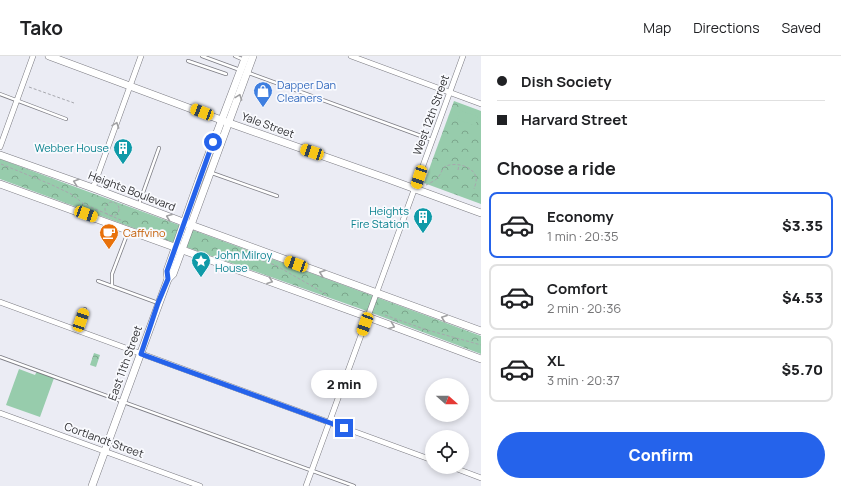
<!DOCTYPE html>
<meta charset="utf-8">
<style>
:root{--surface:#fff;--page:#f2f2f2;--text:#202124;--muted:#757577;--line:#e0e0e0;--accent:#2563eb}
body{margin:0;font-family:Manrope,sans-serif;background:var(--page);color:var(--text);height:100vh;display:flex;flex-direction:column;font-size:15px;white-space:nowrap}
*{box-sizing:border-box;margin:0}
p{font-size:13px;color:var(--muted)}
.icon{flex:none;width:22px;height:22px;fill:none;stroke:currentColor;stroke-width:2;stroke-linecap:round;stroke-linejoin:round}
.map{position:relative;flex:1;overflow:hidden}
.side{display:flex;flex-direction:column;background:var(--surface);width:360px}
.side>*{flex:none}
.top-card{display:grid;align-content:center;height:88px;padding:0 16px;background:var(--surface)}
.needle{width:26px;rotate:111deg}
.fabs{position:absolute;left:425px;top:322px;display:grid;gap:8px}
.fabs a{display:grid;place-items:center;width:44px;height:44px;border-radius:50%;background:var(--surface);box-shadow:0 2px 6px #0003;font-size:20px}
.end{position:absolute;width:18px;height:18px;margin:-9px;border:5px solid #2563eb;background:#fff;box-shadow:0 0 0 2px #fff}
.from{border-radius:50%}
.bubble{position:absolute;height:28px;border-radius:14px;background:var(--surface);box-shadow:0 2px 6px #0003;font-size:13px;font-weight:800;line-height:28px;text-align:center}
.car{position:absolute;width:12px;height:24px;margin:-12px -6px;border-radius:5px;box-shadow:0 0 3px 1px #0007;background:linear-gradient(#f5c518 24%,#345 0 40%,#f5c518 0 76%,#345 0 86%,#f5c518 0)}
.top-card b{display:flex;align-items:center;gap:14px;height:38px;font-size:15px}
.top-card b+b{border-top:1px solid var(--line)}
.top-card i{width:10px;height:10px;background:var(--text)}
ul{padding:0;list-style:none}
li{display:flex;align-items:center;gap:12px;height:66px;margin:0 8px 6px;padding:0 8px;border:2px solid var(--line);border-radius:8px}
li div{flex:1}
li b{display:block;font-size:15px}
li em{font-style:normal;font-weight:800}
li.active{border-color:var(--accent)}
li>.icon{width:36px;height:36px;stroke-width:1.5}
h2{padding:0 16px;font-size:18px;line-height:48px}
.action{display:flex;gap:8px;margin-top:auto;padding:8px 16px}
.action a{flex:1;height:46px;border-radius:24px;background:var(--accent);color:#fff;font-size:16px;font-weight:800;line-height:46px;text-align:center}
header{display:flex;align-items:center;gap:24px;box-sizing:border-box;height:56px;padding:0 20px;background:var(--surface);border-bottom:1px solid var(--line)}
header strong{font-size:19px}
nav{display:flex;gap:22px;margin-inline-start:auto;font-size:14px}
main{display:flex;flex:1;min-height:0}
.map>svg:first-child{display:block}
</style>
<header>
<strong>Tako</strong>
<nav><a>Map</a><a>Directions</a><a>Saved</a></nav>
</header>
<main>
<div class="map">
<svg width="481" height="430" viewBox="0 0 481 430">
<defs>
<pattern id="park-crowns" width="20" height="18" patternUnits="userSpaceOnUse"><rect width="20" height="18" fill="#97ccac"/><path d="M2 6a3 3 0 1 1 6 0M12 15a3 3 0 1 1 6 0" fill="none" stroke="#7ca68c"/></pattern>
</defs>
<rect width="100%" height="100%" fill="#ebecf4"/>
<!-- park -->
<g fill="url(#park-crowns)">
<path d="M 454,45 L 481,55 L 481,148 L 424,127 Z"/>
<path d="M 0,103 C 160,163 321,220 481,280 L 481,298 L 364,254 L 172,186 L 0,123 Z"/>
<path d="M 94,297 L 100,299 L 96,311 L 90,309 Z"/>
</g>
<!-- garden -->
<g fill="#97ccac">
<path d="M 460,54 L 478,61 L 475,70 L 457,63 Z"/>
<path d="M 19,313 L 35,319 L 37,315 L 54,322 L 40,361 L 6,349 Z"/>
</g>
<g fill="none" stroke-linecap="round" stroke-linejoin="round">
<defs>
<g id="service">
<path d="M 202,0 L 240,14"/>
<path d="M 235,0 L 244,4"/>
<path d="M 188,5 L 226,18"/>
<path d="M 249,17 L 432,84"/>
<path d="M 0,38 L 66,63"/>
<path d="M 212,117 L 277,140"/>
<path d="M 139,148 L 159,92"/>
<path d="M 98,225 L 158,247"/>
<path d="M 112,230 L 112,218 L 128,176"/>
<path d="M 78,275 L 85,253"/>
<path d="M 0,301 L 354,430"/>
</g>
<g id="minor">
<path d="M 351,0 L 481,48"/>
<path d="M 0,91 L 33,0"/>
<path d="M 93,132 L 141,0"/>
<path d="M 0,246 L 432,404"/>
<path d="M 0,357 L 200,430"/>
<path d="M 452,411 L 481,422"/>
<path d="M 306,430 L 463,0"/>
</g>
<g id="secondary">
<path d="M 49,0 L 232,68 L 388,123 L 481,157"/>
<path d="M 0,99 L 93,132 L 191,169 L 481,275"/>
<path d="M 0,128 L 368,261 L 481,303"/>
<path d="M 168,223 L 173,218 L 253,0"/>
<path d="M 92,430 L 168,223 L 167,215 L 199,124 L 246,0"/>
</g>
</defs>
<!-- service casing -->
<use href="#service" stroke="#7b7b82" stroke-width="4"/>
<!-- minor casing -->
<use href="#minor" stroke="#7b7b82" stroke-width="6"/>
<!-- secondary casing -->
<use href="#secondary" stroke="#7b7b82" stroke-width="8"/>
<!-- path -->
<g stroke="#a7a8ae" stroke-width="1" stroke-dasharray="3 2" stroke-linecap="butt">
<path d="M 29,31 L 74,47"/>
<path d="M 1,108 L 50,128 L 71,138 L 84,148 L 123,165"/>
<path d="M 458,114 L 459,109"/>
<path d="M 426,129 C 430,127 437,124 439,120 C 442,116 442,112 446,110 C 456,106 473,110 476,121 C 477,125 475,130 474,133"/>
<circle cx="112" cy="153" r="7"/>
<path d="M 222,200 L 244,202 L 260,204 L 275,209 L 326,238"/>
<path d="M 385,259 L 424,273 L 481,289"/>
</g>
<!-- service -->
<use href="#service" stroke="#fff" stroke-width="2.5"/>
<!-- minor -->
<use href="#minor" stroke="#fff" stroke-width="5"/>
<!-- secondary -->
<use href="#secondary" stroke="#fff" stroke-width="7"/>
</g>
<!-- one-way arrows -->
<defs><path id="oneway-chevron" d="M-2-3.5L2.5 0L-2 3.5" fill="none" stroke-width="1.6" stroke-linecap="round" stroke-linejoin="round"/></defs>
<g stroke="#a0a0a2">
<use href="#oneway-chevron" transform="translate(239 41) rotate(-70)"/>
<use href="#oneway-chevron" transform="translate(116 69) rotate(-70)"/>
<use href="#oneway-chevron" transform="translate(76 126) rotate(-161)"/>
<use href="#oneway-chevron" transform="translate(169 161) rotate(-159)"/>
<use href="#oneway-chevron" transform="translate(322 217) rotate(-160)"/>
<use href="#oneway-chevron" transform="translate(270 225) rotate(20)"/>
<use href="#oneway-chevron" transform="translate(444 262) rotate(-160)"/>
<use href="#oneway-chevron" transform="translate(392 270) rotate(21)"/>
</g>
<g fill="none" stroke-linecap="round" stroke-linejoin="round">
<!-- route -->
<path stroke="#2563eb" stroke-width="5" d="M 213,86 L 167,215 L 168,223 L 158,247 L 141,298 L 344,372"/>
</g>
<!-- icons -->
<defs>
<symbol id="shop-pin" viewBox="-11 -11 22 30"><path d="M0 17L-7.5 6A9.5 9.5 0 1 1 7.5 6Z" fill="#3f7fe0" stroke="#f9fafe"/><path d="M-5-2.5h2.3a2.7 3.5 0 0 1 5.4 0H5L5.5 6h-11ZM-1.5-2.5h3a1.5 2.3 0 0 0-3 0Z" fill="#fff"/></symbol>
<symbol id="building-pin" viewBox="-11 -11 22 30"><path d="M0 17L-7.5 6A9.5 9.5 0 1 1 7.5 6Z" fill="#0f9aa8" stroke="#f9fafe"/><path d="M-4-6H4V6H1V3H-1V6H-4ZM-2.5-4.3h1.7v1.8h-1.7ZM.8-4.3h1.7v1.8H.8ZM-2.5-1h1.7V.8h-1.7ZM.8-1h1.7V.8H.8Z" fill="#fff"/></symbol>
<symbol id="cafe-pin" viewBox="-11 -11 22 30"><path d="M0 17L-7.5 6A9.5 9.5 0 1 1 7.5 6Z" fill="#e8710a" stroke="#f9fafe"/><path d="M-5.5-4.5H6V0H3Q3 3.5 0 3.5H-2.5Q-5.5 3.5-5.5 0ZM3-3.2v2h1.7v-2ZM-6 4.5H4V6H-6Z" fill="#fff"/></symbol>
<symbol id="sight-pin" viewBox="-11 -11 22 30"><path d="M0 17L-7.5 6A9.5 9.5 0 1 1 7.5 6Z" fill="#0f9aa8" stroke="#f9fafe"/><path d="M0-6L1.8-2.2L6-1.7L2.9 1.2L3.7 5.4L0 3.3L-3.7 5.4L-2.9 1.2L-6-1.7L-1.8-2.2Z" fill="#fff"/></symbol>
</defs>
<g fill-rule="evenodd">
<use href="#shop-pin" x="252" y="24" width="22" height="30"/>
<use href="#building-pin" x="112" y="81" width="22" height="30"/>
<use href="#building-pin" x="412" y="150" width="22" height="30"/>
<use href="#cafe-pin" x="98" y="166" width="22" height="30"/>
<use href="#sight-pin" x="190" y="194" width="22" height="30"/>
</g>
<g text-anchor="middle" stroke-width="3.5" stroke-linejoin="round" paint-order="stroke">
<!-- shop labels -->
<g font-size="11" fill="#366cbe" stroke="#f9fafe" text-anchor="start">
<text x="277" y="33">Dapper Dan<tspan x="277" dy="13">Cleaners</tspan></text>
</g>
<!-- street labels -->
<g font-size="11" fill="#2d2d30" stroke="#f9fafe">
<text transform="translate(431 59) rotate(-70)" y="4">West 12th Street</text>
<text transform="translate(268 69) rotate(20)" y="4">Yale Street</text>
<text transform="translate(132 135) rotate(21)" y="4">Heights Boulevard</text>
<text transform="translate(125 307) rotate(-70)" y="4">East 11th Street</text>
<text transform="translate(104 384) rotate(20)" y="4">Cortlandt Street</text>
</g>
<!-- culture labels -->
<g font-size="11" fill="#0d838f" stroke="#f9fafe" text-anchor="end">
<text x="109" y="96">Webber House</text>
<text x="409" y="159">Heights<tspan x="409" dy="13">Fire Station</tspan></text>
<text x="215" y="203" text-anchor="start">John Milroy<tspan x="215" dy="13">House</tspan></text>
</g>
<!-- food labels -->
<g font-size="11" fill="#c56008" stroke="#f9fafe" text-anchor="start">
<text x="123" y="181">Caffvino</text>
</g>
</g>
</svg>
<div class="fabs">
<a><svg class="needle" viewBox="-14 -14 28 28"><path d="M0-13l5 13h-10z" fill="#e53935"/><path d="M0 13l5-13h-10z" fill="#757577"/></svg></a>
<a><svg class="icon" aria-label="locate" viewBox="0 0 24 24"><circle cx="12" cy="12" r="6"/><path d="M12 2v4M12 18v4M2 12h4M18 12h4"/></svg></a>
</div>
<i class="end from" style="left:213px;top:86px"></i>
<i class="end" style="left:344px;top:372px"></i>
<div class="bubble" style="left:311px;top:314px;width:66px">2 min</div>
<i class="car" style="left:202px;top:56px;rotate:291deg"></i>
<i class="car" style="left:312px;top:96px;rotate:289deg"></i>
<i class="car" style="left:419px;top:121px;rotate:198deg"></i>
<i class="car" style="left:86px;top:158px;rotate:110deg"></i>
<i class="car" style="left:296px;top:208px;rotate:290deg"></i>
<i class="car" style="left:81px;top:264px;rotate:19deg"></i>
<i class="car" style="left:365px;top:268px;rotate:200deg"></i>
</div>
<section class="side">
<div class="top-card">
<b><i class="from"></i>Dish Society</b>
<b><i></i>Harvard Street</b>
</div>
<h2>Choose a ride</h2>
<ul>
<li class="active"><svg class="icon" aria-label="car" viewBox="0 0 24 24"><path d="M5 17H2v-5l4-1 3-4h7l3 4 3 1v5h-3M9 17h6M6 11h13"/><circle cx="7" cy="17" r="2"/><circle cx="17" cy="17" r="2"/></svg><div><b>Economy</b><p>1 min · 20:35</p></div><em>$3.35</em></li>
<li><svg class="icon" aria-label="car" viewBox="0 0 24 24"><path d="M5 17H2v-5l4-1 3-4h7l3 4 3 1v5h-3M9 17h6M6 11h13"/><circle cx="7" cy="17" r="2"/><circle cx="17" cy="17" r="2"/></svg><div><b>Comfort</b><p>2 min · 20:36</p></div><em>$4.53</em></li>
<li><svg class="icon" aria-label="car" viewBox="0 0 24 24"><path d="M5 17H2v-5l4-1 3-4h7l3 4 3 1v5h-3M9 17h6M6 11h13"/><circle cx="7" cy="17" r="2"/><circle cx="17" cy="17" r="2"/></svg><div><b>XL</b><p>3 min · 20:37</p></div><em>$5.70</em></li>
</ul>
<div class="action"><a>Confirm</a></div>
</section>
</main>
